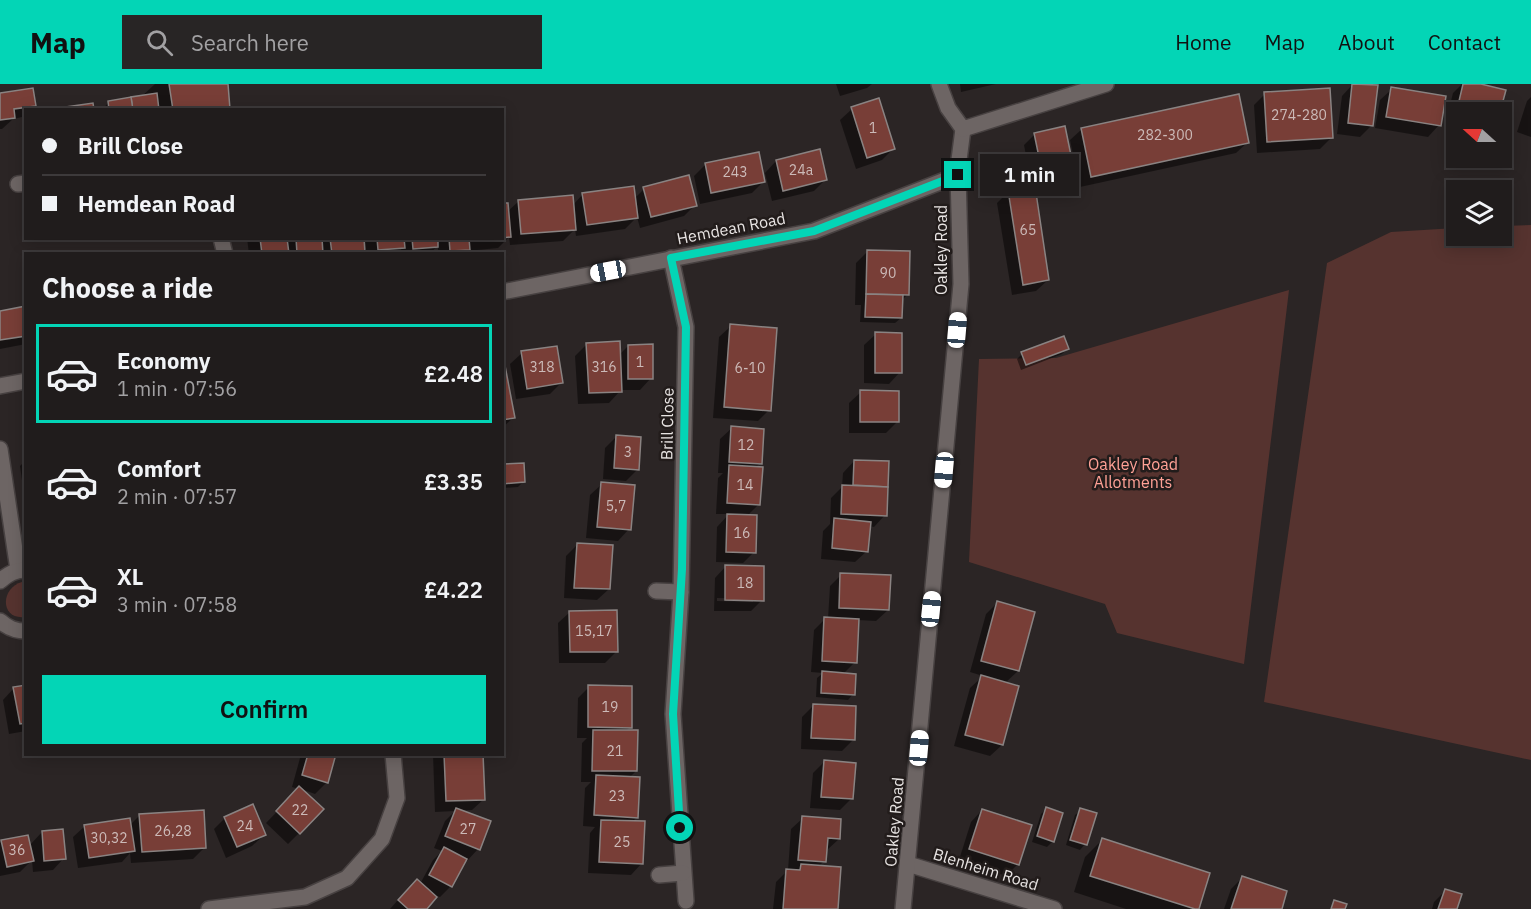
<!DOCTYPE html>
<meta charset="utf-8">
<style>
:root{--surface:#201c1c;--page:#282525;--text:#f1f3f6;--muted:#a2a1a3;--line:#3d3a3b;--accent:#03d5b6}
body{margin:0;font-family:"IBM Plex Sans",sans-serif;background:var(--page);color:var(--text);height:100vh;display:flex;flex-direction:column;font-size:22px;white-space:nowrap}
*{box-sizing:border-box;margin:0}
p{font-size:20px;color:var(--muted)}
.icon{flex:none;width:33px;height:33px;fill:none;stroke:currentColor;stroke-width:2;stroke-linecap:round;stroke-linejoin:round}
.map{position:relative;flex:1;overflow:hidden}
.panel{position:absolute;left:24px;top:168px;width:480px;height:504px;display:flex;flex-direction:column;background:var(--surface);border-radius:0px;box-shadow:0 3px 15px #0003,0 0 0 2px var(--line)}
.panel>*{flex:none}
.banner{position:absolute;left:24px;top:24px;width:480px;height:132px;border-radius:0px;box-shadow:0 3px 15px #0003,0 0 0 2px var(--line);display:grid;align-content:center;height:132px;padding:0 18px;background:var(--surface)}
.needle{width:39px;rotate:291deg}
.buttons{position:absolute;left:1446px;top:18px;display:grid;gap:12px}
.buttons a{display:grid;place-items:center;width:66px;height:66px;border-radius:0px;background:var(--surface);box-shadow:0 3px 15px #0003,0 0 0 2px var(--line);font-size:30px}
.end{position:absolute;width:27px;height:27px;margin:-14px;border:8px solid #03d5b6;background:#111;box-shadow:0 0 0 3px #111}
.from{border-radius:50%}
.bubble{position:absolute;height:42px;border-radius:0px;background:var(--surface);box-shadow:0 3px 15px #0003,0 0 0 2px var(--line);font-size:20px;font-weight:600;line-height:42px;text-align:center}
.car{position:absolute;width:18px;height:36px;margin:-18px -9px;border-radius:8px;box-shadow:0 0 4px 2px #0007;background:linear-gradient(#fff 24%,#345 0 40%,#fff 0 76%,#345 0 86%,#fff 0)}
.banner b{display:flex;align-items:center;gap:21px;height:57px;font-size:22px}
.banner b+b{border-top:2px solid var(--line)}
.banner i{width:15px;height:15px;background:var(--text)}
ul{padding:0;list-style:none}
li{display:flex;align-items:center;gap:18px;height:99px;margin:0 12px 9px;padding:0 6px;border:3px solid transparent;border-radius:0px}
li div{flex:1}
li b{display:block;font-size:22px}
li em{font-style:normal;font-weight:600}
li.active{border-color:var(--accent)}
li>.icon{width:54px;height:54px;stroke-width:1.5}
h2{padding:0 18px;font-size:27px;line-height:72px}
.primary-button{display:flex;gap:12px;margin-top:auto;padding:12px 18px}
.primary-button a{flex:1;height:69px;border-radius:0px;background:var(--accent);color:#111;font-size:24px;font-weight:600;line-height:69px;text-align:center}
header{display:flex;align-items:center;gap:36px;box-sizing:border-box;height:84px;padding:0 30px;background:var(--accent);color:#111}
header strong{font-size:28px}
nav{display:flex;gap:33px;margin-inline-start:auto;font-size:21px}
.search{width:420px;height:54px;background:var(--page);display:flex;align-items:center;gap:15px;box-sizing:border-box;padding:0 21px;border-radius:0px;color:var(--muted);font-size:22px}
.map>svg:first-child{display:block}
</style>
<header>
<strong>Map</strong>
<div class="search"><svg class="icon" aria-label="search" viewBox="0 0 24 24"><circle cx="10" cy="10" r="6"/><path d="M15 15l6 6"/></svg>Search here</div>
<nav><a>Home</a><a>Map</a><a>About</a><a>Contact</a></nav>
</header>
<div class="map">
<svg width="1531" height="825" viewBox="0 0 1531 825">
<rect width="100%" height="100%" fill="#2b2525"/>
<!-- green -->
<g fill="#56332f">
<path d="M 1531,141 L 1531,676 L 1264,618 L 1327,179 L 1391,148 L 1456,144 L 1456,152 L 1502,152 L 1502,142 Z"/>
<path d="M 1289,206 L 1244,580 L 1117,549 L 1105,520 L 969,478 L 979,275 L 1056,274 Z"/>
<path d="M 22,498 L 25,499 L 25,533 C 0,536 0,504 22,498 Z"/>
</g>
<!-- shadow -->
<g fill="#0007" fill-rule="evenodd">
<path d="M 155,0 L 226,0 L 229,25 L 102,26 L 108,19 L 141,13 Z"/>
<path d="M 836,0 L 872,0 L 867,4 L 840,12 Z"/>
<path d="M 960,0 L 996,0 L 961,8 Z"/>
<path d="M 1353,0 L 1372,41 L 1360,53 L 1337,50 L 1342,12 Z"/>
<path d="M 1462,0 L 1474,0 L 1504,7 L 1499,28 L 1456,28 L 1456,44 L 1445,41 L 1453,9 Z"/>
<path d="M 1392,5 L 1439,41 L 1428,53 L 1375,44 L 1380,16 Z"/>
<path d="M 0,10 L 34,22 L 30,26 L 26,26 L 26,30 L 22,33 L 13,35 L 2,45 L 0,45 Z"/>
<path d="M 1265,10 L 1331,54 L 1320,65 L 1257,69 L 1254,21 Z"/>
<path d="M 1531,13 L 1531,53 L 1517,48 L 1527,17 Z"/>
<path d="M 878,16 L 893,65 L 882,76 L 856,85 L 840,36 L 852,25 Z"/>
<path d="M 26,38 L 26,57 L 23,40 Z"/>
<path d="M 1082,45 L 1248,58 L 1236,69 L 1080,103 L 1070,56 Z"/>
<path d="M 1035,50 L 1075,95 L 1063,107 L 1035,113 L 1048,196 L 1036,207 L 1012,211 L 997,119 L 1009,107 L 1032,104 L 1024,61 Z"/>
<path d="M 776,77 L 826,95 L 814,107 L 772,117 L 765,89 Z"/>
<path d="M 706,80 L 764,97 L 752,109 L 700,120 L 694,92 Z"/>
<path d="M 644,105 L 695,121 L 684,132 L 640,144 L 637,133 L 625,145 L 576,152 L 575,145 L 563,157 L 510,161 L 509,153 L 498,164 L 467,167 L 464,170 L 438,170 L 438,161 L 430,170 L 401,170 L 401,165 L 397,170 L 367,170 L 366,166 L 362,170 L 249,170 L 247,154 L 362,154 L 364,166 L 366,165 L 365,154 L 502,154 L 502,121 L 507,128 L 519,117 L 573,121 L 583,110 L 634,115 Z"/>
<path d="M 867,168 L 908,210 L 901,217 L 901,234 L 895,239 L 860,238 L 861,221 L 855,221 L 856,179 Z"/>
<path d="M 26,224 L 26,260 L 0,265 L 0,228 Z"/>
<path d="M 731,242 L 769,326 L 758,337 L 713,334 L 719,253 Z"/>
<path d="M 876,250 L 900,288 L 889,300 L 864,299 L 864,261 Z"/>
<path d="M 587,260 L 619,271 L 628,262 L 651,294 L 640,306 L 621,306 L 609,319 L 578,320 L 575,272 Z"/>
<path d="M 1067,265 L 1062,270 L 1021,286 L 1017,275 L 1022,270 Z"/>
<path d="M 522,269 L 562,298 L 550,310 L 516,315 L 510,280 Z"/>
<path d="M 502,274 L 514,333 L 502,344 Z"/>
<path d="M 861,308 L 897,338 L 886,349 L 849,349 L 849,319 Z"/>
<path d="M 732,344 L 760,379 L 755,384 L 759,420 L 747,432 L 754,468 L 743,479 L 716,478 L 717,443 L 729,430 L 716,430 L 718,394 L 723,389 L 718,389 L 720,355 Z"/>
<path d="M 616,353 L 638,385 L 626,397 L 603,395 L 605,364 Z"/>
<path d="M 26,376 L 26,410 L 24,410 L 20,382 Z"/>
<path d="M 854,377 L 888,379 L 885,431 L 874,443 L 869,442 L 867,467 L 855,478 L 821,475 L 823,447 L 830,440 L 831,414 L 842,403 L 843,389 Z"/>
<path d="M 502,381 L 523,398 L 518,403 L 502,404 Z"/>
<path d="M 602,400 L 629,445 L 618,457 L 586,454 L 590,411 Z"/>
<path d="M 577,461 L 609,505 L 597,516 L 564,514 L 566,472 Z"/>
<path d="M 726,482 L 762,516 L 751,527 L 714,527 L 715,494 ZM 717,514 L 753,515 L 753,518 L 717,517 Z"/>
<path d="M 841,491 L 888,526 L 876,537 L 857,536 L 855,578 L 843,590 L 853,610 L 848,616 L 816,613 L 817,594 L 823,589 L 811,588 L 814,546 L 825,535 L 828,535 L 830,502 Z"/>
<path d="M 997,519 L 1018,587 L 1005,599 L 1002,661 L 990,672 L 954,662 L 970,604 L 983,592 L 970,588 L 986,530 Z"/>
<path d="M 570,528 L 617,567 L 605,579 L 559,579 L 558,539 Z"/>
<path d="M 26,602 L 26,647 L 9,650 L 3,616 L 14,604 Z"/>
<path d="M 589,603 L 630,643 L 625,648 L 636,687 L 629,694 L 637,733 L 632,738 L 642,779 L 631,791 L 588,789 L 590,749 L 595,743 L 583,742 L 585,704 L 591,698 L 581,698 L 582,659 L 587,654 L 577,654 L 578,614 Z"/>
<path d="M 814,621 L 853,656 L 842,667 L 801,665 L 802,633 Z"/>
<path d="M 304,670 L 335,670 L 327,698 L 315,710 L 301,705 L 299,749 L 288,760 L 266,739 L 299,705 L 292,703 L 300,674 Z"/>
<path d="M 433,670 L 482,670 L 484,715 L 472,726 L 460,727 L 478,765 L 467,777 L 465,776 L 451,802 L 440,813 L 437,812 L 425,825 L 390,825 L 405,808 L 420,800 L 433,776 L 442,767 L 434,764 L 445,737 L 455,727 L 435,728 Z"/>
<path d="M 824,678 L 852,714 L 840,726 L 810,724 L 813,689 Z"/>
<path d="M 1046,725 L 1053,757 L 1047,763 L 1032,758 L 1041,730 Z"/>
<path d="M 982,726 L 1018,780 L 1006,792 L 959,776 L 971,738 Z"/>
<path d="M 1081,726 L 1085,760 L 1080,766 L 1066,761 L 1075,731 Z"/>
<path d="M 140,731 L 205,763 L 193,775 L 131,779 L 130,769 L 122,778 L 78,784 L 73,753 L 85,742 L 129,742 Z"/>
<path d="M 225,734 L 264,751 L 252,762 L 226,774 L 214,745 Z"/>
<path d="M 803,734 L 839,755 L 827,766 L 825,766 L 824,777 L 818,783 L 836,825 L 773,825 L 776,798 L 788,786 L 791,745 Z"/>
<path d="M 42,748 L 64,774 L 53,786 L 33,788 L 32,776 L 20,788 L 0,792 L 0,759 L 2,757 L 29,762 Z"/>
<path d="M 1102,756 L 1198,825 L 1126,825 L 1074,808 L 1085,773 Z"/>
<path d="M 1242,794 L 1280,825 L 1224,825 L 1231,805 Z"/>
<path d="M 1445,807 L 1456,825 L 1432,825 L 1434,818 Z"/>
</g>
<!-- building -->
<g fill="#783e37" stroke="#8a8382" stroke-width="1.5">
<path d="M 169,0 L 228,0 L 230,25 L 173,26 Z"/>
<path d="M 1352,0 L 1378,1 L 1373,42 L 1348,39 Z"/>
<path d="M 1463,0 L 1481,0 L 1506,6 L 1500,28 L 1456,28 L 1456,30 Z"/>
<path d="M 1391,3 L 1446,12 L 1441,42 L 1386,33 Z"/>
<path d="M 33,4 L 36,22 L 14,25 L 15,34 L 0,36 L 0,9 Z"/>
<path d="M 1330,4 L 1333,54 L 1267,58 L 1264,8 Z"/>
<path d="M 157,9 L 159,26 L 133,26 L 131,13 Z"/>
<path d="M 1239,10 L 1249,59 L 1091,93 L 1081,44 Z"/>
<path d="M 131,13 L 133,26 L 109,26 L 108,17 Z"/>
<path d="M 879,14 L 895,65 L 867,74 L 851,23 Z"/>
<path d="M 93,19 L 94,26 L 66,26 L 66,23 Z"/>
<path d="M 1065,42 L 1076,96 L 1045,102 L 1034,49 Z"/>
<path d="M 820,65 L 827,96 L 783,107 L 776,76 Z"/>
<path d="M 759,68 L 765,98 L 711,109 L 705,79 Z"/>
<path d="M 689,91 L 697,122 L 651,133 L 643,103 Z"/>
<path d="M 634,102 L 638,134 L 587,141 L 582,109 Z"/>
<path d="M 1035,102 L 1049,196 L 1023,201 L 1008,106 Z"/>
<path d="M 573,111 L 576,146 L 521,150 L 518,116 Z"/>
<path d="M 502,119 L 508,119 L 511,153 L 502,154 Z"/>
<path d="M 260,154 L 287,154 L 289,170 L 262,170 Z"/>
<path d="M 296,154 L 322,154 L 323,170 L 297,170 Z"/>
<path d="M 330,154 L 364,154 L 365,169 L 332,170 Z"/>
<path d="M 377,154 L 404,154 L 405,164 L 378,166 Z"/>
<path d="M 412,154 L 438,154 L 438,163 L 413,165 Z"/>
<path d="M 449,154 L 469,154 L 470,166 L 450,167 Z"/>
<path d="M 867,166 L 910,167 L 909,211 L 866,210 Z"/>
<path d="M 866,210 L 903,211 L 902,234 L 865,233 Z"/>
<path d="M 26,222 L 26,252 L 0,256 L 0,227 Z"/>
<path d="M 730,240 L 777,244 L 771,327 L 724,323 Z"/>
<path d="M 875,248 L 902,249 L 902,289 L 875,289 Z"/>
<path d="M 1064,252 L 1069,265 L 1026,281 L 1021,268 Z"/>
<path d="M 620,257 L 622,308 L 589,309 L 586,259 Z"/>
<path d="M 653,260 L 653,295 L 628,295 L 628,261 Z"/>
<path d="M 557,262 L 563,299 L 527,305 L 521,267 Z"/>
<path d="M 502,266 L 515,334 L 502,336 Z"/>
<path d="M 860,306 L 899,307 L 899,338 L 860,338 Z"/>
<path d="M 731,342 L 764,345 L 762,380 L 729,378 Z"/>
<path d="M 616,351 L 641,353 L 639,386 L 614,384 Z"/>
<path d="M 854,376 L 889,377 L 888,403 L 853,401 Z"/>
<path d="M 524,379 L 525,398 L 502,400 L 502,380 Z"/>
<path d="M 729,381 L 763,383 L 760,421 L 727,419 Z"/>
<path d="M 601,398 L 635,401 L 631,446 L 597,443 Z"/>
<path d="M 842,401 L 888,403 L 887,432 L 841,430 Z"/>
<path d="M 727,430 L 757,431 L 756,469 L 726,468 Z"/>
<path d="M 834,434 L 871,438 L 868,468 L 832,464 Z"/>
<path d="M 577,459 L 613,461 L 610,505 L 574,504 Z"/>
<path d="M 725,481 L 764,482 L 764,517 L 725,516 Z"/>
<path d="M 840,489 L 891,491 L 889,526 L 839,524 Z"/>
<path d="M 997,517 L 1035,528 L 1019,587 L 981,577 Z"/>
<path d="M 617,526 L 618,568 L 570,568 L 569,527 Z"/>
<path d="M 824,533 L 859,535 L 857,579 L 822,577 Z"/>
<path d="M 822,587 L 856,590 L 855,611 L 821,609 Z"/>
<path d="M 981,591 L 1019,602 L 1003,661 L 965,651 Z"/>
<path d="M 26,601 L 26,639 L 20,640 L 13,603 Z"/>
<path d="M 588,601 L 632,602 L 632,644 L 588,643 Z"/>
<path d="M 813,620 L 856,622 L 855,656 L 811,654 Z"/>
<path d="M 593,646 L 638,646 L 637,687 L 592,687 Z"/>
<path d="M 308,670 L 336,670 L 328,699 L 302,691 Z"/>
<path d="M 444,670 L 483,670 L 485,716 L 446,717 Z"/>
<path d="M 824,676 L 856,679 L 853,715 L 821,713 Z"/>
<path d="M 596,691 L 640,693 L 638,734 L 594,731 Z"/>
<path d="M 299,702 L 324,725 L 300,750 L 276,727 Z"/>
<path d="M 253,720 L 266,751 L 237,763 L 224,733 Z"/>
<path d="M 1046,723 L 1063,729 L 1054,758 L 1037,752 Z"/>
<path d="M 456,724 L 491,737 L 480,766 L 445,752 Z"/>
<path d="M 1080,724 L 1097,729 L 1087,761 L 1070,756 Z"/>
<path d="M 982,725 L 1032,741 L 1019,781 L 969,765 Z"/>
<path d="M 204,726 L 206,764 L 142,768 L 139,730 Z"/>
<path d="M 802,732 L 841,735 L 840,755 L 828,754 L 826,778 L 798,776 Z"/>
<path d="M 130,734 L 135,767 L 89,774 L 84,741 Z"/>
<path d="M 601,736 L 645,737 L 643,780 L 599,778 Z"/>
<path d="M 63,745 L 66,775 L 44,777 L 42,747 Z"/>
<path d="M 28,751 L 34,777 L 7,783 L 1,756 Z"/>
<path d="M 1102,754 L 1210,789 L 1199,825 L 1195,825 L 1090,792 Z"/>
<path d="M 444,763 L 467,775 L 452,803 L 429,791 Z"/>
<path d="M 801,780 L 841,783 L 838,825 L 783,825 L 786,785 L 800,786 Z"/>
<path d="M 1242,792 L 1287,807 L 1282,825 L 1231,825 Z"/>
<path d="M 417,795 L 437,813 L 427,825 L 408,825 L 398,816 Z"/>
<path d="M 1445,805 L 1462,810 L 1457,825 L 1438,825 Z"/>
<path d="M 1334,816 L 1347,820 L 1345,825 L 1331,825 Z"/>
</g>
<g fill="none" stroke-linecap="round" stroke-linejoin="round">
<defs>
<g id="street">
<path d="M 18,100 L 26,99"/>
<path d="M 221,154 L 225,170"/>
<path d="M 671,174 L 686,243 L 681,508 L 673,630 L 686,817"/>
<path d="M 502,208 L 814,147 L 958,91"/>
<path d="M 0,302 L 26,297"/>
<path d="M 0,365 L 18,486"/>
<path d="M 0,497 C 8,490 15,486 26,486"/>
<path d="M 656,507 L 681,508"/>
<path d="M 0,537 C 8,544 15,547 26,547"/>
<path d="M 908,780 L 1054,825"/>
<path d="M 659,791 L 683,789"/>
<path d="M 209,825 L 305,813 L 347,794 L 382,755 L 397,714 L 393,670"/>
<path d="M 903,825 L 961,200 L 958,91 L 959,76 L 963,45"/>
</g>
<path id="secondary" d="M 939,0 L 948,24 L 963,45 L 1106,0"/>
</defs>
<!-- street casing -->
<use href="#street" stroke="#474141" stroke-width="18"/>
<!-- secondary casing -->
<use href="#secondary" stroke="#474141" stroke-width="18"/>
<!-- street -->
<use href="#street" stroke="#6d6564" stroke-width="15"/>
<!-- secondary -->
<use href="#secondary" stroke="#6d6564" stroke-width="15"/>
</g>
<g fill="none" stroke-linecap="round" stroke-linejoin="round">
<!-- route -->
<path stroke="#03d5b6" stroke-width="8" d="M 680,744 L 673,630 L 682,485 L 686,243 L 671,174 L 814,147 L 958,91"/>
</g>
<g text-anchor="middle" stroke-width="5" stroke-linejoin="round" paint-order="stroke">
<!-- number labels -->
<g font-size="14" fill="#ccbab8">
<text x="1299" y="36">274-280</text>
<text x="873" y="49">1</text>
<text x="1165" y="56">282-300</text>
<text x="801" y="91">24a</text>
<text x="735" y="93">243</text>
<text x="1028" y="151">65</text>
<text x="888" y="194">90</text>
<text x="640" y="283">1</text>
<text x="542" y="288">318</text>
<text x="604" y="288">316</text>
<text x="750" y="289">6-10</text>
<text x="746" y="366">12</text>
<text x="628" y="373">3</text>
<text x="745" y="406">14</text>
<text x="616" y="427">5,7</text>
<text x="742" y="454">16</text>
<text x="745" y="504">18</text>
<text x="594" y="552">15,17</text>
<text x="610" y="628">19</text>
<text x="615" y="672">21</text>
<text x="617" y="717">23</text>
<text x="300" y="731">22</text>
<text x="245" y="747">24</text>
<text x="468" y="750">27</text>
<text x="173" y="752">26,28</text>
<text x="109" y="759">30,32</text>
<text x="622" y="763">25</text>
<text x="17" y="771">36</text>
</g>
<!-- street labels -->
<g font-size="16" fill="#e8e4e3" stroke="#221c1b">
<text transform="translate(731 144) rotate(-11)" y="6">Hemdean Road</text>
<text transform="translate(941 166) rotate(-90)" y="6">Oakley Road</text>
<text transform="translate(667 340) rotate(-89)" y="6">Brill Close</text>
<text transform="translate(894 738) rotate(-85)" y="6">Oakley Road</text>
<text transform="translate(986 785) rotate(17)" y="6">Blenheim Road</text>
</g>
<!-- park labels -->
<g font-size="16" fill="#ffa196" stroke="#221c1b">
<text x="1133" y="386">Oakley Road<tspan x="1133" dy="18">Allotments</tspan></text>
</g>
</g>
</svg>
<div class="buttons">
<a><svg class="needle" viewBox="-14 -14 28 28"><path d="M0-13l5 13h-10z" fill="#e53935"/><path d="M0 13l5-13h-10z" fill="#a2a1a3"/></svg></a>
<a><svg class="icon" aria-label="layers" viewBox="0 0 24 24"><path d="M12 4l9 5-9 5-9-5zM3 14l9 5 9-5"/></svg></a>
</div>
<i class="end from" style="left:680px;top:744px"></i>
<i class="end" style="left:958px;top:91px"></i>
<div class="bubble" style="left:980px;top:70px;width:99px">1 min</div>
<i class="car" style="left:608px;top:187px;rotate:259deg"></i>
<i class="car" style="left:957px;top:246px;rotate:5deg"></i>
<i class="car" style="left:944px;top:386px;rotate:185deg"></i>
<i class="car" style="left:931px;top:525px;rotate:6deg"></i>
<i class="car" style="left:919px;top:664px;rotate:5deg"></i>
<div class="banner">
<b><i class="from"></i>Brill Close</b>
<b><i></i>Hemdean Road</b>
</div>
<section class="panel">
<h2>Choose a ride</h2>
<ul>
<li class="active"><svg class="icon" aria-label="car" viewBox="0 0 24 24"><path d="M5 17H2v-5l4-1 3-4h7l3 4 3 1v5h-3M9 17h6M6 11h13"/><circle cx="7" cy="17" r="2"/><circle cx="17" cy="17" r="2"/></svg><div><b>Economy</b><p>1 min · 07:56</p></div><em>£2.48</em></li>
<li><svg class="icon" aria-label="car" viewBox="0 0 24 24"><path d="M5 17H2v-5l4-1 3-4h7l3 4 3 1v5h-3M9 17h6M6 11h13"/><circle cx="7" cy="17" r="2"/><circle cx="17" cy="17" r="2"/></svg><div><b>Comfort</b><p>2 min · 07:57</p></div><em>£3.35</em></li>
<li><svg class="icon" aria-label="car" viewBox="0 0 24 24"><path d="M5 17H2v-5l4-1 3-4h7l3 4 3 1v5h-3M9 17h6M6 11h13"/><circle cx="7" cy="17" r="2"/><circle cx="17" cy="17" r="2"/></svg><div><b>XL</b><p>3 min · 07:58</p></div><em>£4.22</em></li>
</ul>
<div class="primary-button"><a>Confirm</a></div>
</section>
</div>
